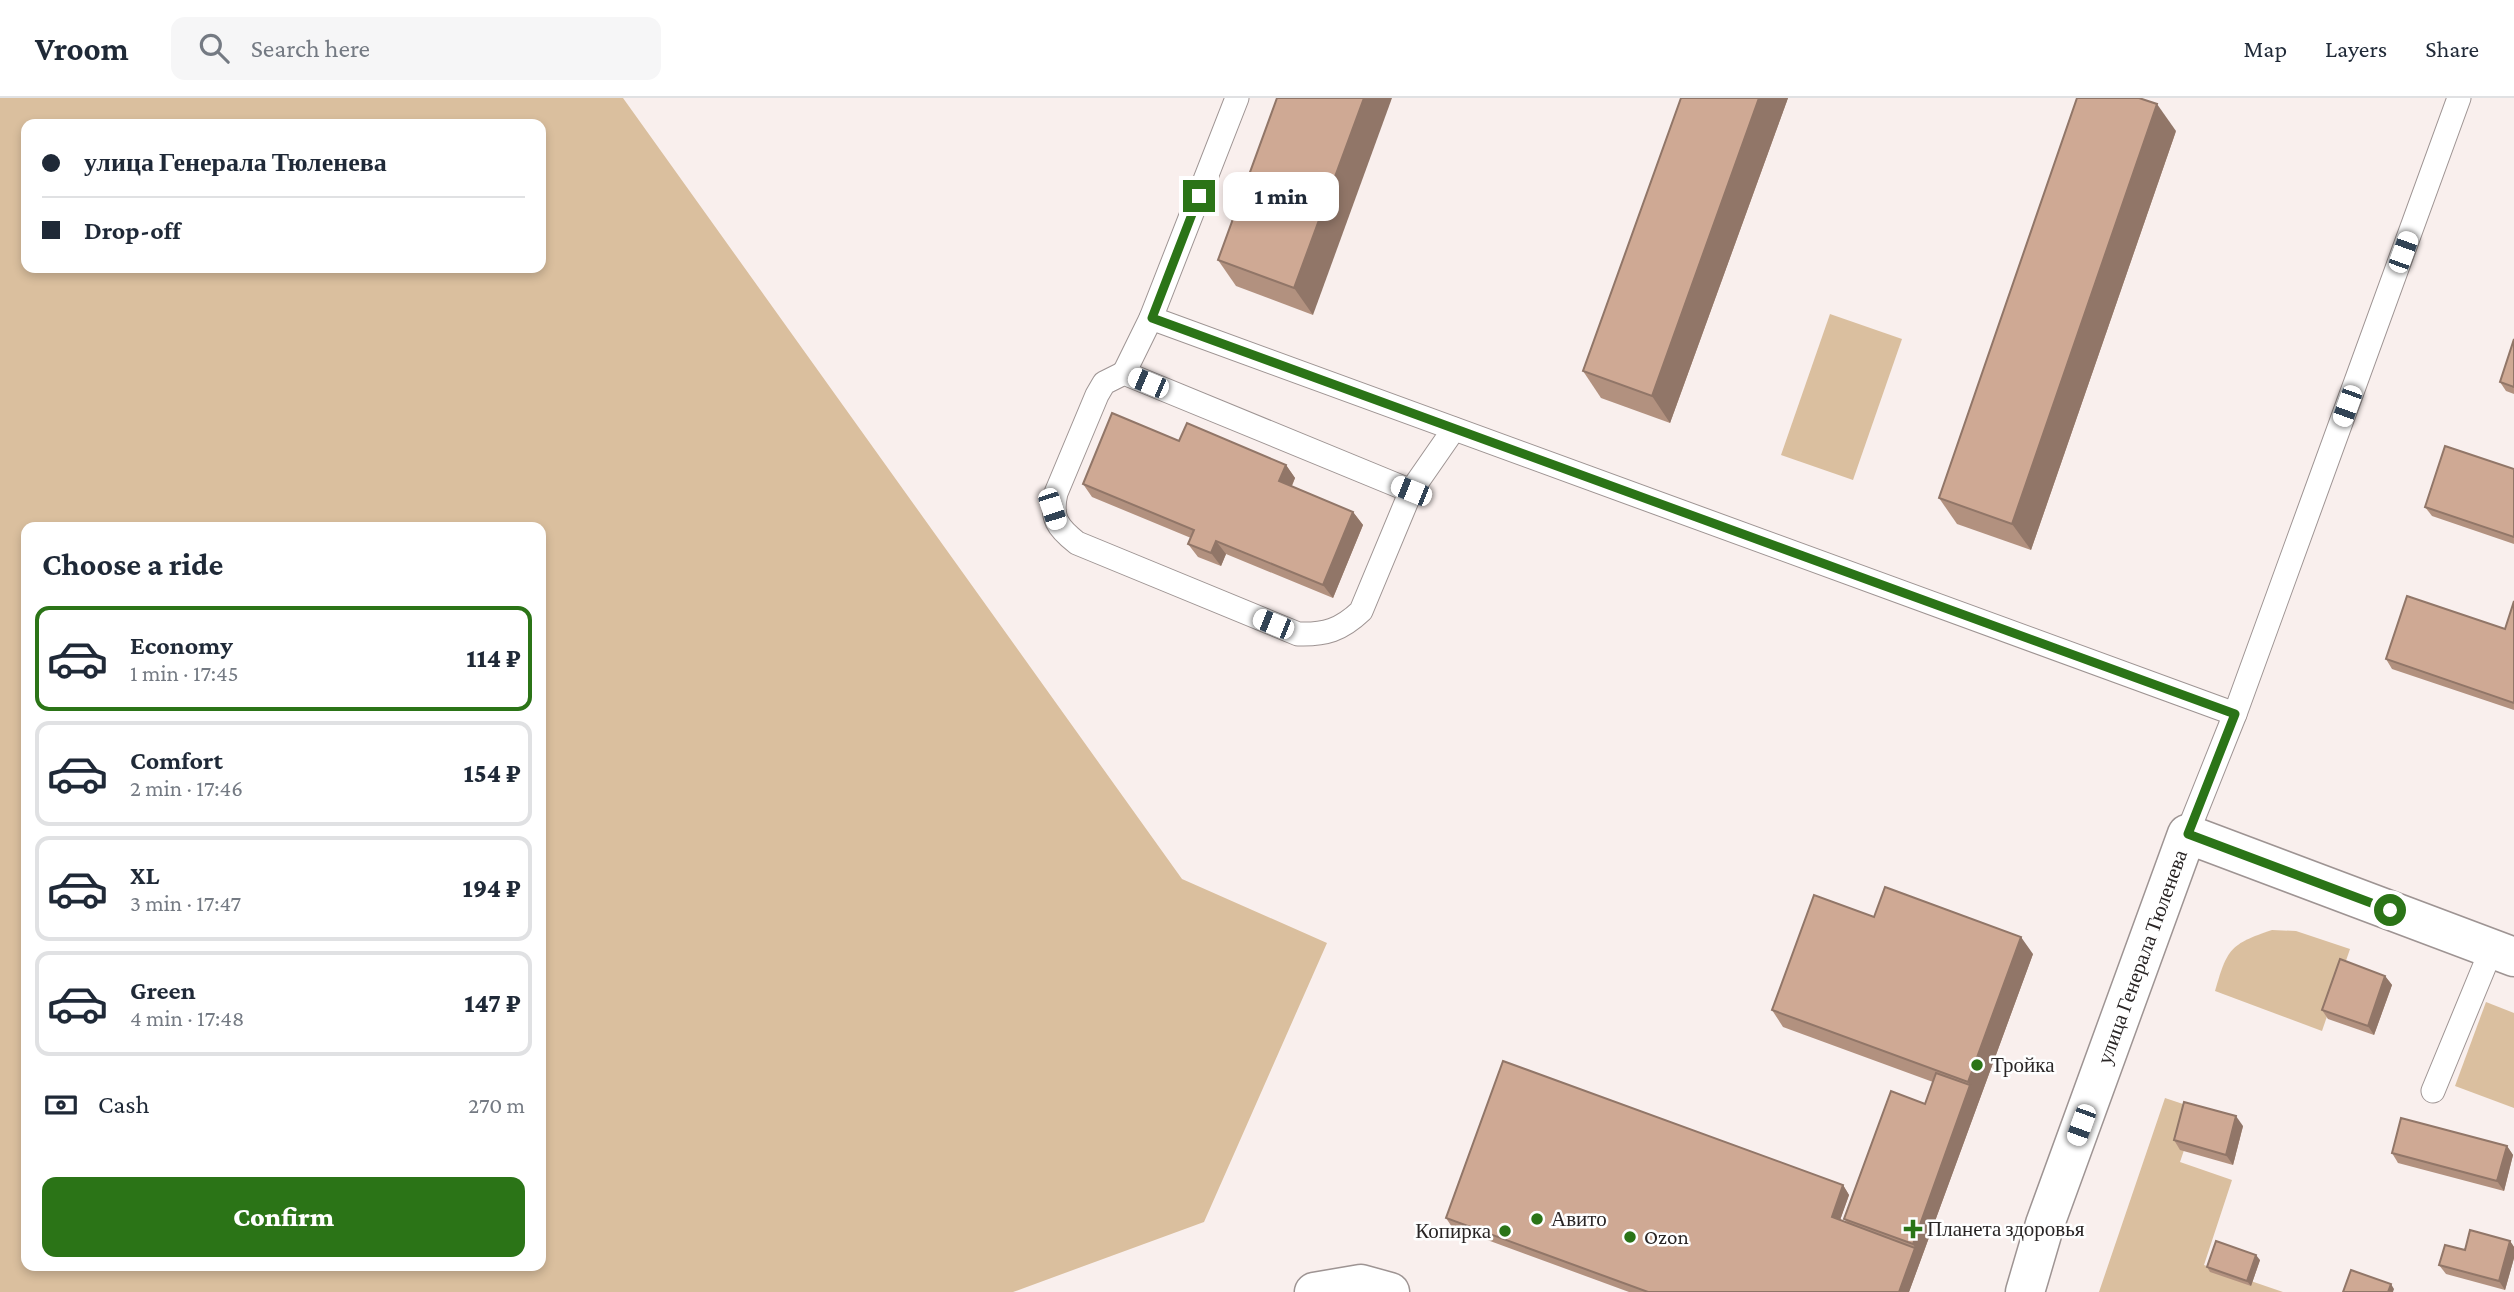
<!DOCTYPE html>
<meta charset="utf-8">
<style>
:root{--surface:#fff;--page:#f6f6f7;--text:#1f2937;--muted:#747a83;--line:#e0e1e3;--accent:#2b7417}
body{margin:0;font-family:"Crimson Pro",serif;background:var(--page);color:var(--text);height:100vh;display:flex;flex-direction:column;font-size:26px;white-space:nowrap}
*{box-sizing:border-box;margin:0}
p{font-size:23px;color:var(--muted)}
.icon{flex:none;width:38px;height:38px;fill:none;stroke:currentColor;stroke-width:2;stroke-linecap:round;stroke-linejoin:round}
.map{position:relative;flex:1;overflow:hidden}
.details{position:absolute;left:21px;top:424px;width:525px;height:749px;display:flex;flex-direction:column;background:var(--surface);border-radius:14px;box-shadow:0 4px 10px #0003}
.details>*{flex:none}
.top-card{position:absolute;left:21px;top:21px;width:525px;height:154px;border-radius:14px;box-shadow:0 4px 10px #0003;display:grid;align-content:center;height:154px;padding:0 21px;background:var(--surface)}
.end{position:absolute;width:32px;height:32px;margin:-16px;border:9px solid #2b7417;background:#fff;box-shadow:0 0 0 4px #fff}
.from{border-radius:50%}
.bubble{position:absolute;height:49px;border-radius:14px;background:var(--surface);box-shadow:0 4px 10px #0003;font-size:23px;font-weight:800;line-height:49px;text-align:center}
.car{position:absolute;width:21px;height:42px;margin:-21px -10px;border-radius:9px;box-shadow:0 0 5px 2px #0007;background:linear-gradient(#fff 24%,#345 0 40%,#fff 0 76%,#345 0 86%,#fff 0)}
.top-card b{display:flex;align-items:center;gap:24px;height:66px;font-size:26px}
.top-card b+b{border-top:2px solid var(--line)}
.top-card i{width:18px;height:18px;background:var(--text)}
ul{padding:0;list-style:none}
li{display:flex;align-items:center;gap:21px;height:105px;margin:0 14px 10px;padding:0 7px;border:4px solid var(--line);border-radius:14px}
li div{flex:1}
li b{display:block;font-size:26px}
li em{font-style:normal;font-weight:800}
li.selected{border-color:var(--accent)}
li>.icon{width:63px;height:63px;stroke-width:1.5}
h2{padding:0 21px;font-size:32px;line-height:84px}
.pay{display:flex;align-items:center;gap:18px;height:77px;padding:0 21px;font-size:26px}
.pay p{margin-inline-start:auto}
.cta{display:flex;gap:14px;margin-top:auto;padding:14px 21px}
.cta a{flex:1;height:80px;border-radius:14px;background:var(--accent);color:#fff;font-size:28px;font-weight:800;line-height:80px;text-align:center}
header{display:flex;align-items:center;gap:42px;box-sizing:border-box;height:98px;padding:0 35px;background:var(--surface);border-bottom:2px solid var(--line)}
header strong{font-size:33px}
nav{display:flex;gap:38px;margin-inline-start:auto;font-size:24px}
.search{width:490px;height:63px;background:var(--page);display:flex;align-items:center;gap:18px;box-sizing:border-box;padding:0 24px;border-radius:14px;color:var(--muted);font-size:26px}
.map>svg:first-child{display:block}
</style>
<header>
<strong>Vroom</strong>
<div class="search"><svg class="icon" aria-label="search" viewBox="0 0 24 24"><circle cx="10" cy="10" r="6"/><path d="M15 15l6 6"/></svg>Search here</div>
<nav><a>Map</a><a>Layers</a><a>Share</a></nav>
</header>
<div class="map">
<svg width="2514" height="1194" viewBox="0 0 2514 1194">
<rect width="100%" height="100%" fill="#f9efed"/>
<!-- green -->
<g fill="#dabf9f">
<path d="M 1830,216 L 1902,241 L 1853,382 L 1781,357 Z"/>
<path d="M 2272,832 L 2296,833 L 2350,851 L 2322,933 L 2215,893 C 2227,851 2230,846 2272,832 Z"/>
<path d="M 2486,904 L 2514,915 L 2514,1010 L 2455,988 Z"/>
<path d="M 2165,1000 L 2198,1011 L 2180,1064 L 2232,1082 L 2204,1167 L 2283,1194 L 2099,1194 Z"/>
</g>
<!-- forest -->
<path fill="#dabf9e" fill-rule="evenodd" d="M 0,0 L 623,0 L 1182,781 L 1327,845 L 1204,1124 L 1013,1194 L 0,1194 ZM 26,26 L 541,26 L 541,170 L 26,170 ZM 26,429 L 541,429 L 541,1167 L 26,1167 Z"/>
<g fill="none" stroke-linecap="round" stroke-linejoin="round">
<defs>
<g id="service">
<path d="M 1151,220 L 2235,616"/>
<path d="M 1124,275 L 1411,393 L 1361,513 C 1341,532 1325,537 1298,536 L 1077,445 C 1058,430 1050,420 1056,395 L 1097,297 L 1104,285 Z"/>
<path d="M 1124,275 L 1151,220 L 1237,0"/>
<path d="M 1411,393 L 1454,331"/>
<path d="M 2187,736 L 2235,616 L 2459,0"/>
<path d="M 2433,993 L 2492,850"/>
</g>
<g id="tertiary">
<path d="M 1314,1194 L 1361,1186 L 1390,1194"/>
<path id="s1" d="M 2025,1194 L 2045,1126 L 2187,736 L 2514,859"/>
</g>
</defs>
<!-- service casing -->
<use href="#service" stroke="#9e9493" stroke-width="25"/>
<!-- tertiary casing -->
<use href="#tertiary" stroke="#9e9493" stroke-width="41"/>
<!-- service -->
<use href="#service" stroke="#fff" stroke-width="23"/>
<!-- tertiary -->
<use href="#tertiary" stroke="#fff" stroke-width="38"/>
</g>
<!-- wall -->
<g fill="#b2917f">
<path d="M 1277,0 L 1313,217 L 1236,188 L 1218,162 Z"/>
<path d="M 1681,0 L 1788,0 L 1670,325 L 1601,300 L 1583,273 Z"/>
<path d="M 2176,33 L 2031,452 L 1957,426 L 1939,400 Z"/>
<path d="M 2514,241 L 2514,296 L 2506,293 L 2500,284 Z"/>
<path d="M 1179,343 L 1286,367 L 1295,380 L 1292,388 L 1353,414 L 1363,427 L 1333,500 L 1226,456 L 1221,468 L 1198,459 L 1188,446 L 1191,440 L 1092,399 L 1083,386 Z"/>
<path d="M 2514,371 L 2514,446 L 2432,418 L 2425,409 Z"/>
<path d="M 2514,503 L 2514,612 L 2392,571 L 2386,561 L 2505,531 Z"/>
<path d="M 1874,819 L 2033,856 L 1909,1194 L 1629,1194 L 1452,1129 L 1446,1120 L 1843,1087 L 1849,1097 L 1840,1122 L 1847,1124 L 1844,1121 L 1925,1006 L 1933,984 L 1783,929 L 1772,912 Z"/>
<path d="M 2385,878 L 2392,887 L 2374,937 L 2328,921 L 2322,912 Z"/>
<path d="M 2243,1028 L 2233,1067 L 2180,1052 L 2174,1042 Z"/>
<path d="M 2507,1048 L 2513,1057 L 2504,1093 L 2398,1065 L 2392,1055 Z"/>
<path d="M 2510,1143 L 2514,1149 L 2514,1160 L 2505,1192 L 2446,1176 L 2439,1167 Z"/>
<path d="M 2260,1162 L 2251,1188 L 2210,1174 L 2207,1169 Z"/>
</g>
<!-- shaded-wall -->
<g fill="#917668">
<path d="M 1364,0 L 1392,0 L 1313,217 L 1294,190 Z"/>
<path d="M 1759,0 L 1788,0 L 1670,325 L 1652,298 Z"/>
<path d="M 2157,6 L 2176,33 L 2031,452 L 2012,426 Z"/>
<path d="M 1286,367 L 1295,380 L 1288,396 L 1279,383 Z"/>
<path d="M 1353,414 L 1363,427 L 1333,500 L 1323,487 Z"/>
<path d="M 1216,443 L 1226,456 L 1221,468 L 1211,455 Z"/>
<path d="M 2021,839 L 2033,856 L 1909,1194 L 1899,1194 L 1915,1150 L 1913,1146 L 1970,988 L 1968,984 Z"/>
<path d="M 2385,878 L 2392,887 L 2374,937 L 2368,928 Z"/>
<path d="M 2236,1018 L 2243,1028 L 2233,1067 L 2226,1057 Z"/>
<path d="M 2507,1048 L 2513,1057 L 2504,1093 L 2497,1083 Z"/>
<path d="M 1843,1087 L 1849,1097 L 1838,1128 L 1832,1119 Z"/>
<path d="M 2510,1143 L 2514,1149 L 2514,1160 L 2505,1192 L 2499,1183 Z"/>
<path d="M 2256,1157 L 2260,1162 L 2251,1188 L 2247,1183 Z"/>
<path d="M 2391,1186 L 2394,1191 L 2393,1194 L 2388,1194 Z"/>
</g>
<!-- building -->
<g fill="#cfa994" stroke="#917668" stroke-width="2">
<path d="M 1277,0 L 1364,0 L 1294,190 L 1218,162 Z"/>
<path d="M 1681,0 L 1759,0 L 1652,298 L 1583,273 Z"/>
<path d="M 2077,0 L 2139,0 L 2157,6 L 2012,426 L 1939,400 Z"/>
<path d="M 2514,241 L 2514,289 L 2500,284 Z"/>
<path d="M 1112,315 L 1179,343 L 1187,325 L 1286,367 L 1279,383 L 1353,414 L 1323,487 L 1216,443 L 1211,455 L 1188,446 L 1194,432 L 1083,386 Z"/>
<path d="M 2445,348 L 2514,371 L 2514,439 L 2425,409 Z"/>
<path d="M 2407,498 L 2505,531 L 2514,503 L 2514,605 L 2386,561 Z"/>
<path d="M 1885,789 L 2021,839 L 1968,984 L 1772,912 L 1814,797 L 1874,819 Z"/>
<path d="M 2340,861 L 2385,878 L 2368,928 L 2322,912 Z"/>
<path d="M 1503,963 L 1843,1087 L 1832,1119 L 1915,1150 L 1899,1194 L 1648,1194 L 1446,1120 Z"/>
<path d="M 1936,975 L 1970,987 L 1913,1146 L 1844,1121 L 1891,993 L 1925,1006 Z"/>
<path d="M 2184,1004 L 2236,1018 L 2226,1057 L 2174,1042 Z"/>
<path d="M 2401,1020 L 2507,1048 L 2497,1083 L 2392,1055 Z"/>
<path d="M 2470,1132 L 2510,1143 L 2499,1183 L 2439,1167 L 2445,1147 L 2465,1152 Z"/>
<path d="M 2216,1143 L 2256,1157 L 2247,1183 L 2207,1169 Z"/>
<path d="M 2351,1172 L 2391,1186 L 2388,1194 L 2343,1194 Z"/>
</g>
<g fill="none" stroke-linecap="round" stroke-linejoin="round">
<!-- route -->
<path stroke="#2b7417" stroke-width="9" d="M 1199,98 L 1152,220 L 2235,616 L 2188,736 L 2390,812"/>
</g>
<!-- markers -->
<g fill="#2b7417" stroke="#fff" stroke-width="2.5">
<circle cx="1977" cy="967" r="7"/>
<circle cx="1537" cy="1121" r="7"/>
<path d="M1909.5 1120.5h7v7h7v7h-7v7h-7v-7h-7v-7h7z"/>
<circle cx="1505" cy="1133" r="7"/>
<circle cx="1630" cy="1139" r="7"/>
</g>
<g text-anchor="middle" stroke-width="5" stroke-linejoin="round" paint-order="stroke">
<!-- street labels -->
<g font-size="21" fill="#292525" stroke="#fff">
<text dy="7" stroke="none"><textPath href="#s1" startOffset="355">улица Генерала Тюленева</textPath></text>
</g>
<!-- poi labels -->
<g font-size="21" fill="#292525" stroke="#fff" text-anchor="start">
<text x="1991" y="974">Тройка</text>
<text x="1551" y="1128">Авито</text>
<text x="1927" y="1138">Планета здоровья</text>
<text x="1491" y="1140" text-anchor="end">Копирка</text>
<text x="1644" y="1146">Ozon</text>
</g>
</g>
</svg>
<i class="end from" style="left:2390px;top:812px"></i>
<i class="end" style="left:1199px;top:98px"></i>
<div class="bubble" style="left:1223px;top:74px;width:116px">1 min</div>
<i class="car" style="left:2403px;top:154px;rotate:20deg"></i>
<i class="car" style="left:1148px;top:285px;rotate:293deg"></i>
<i class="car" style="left:2347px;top:308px;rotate:200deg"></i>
<i class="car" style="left:1411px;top:393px;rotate:292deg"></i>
<i class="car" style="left:1052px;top:411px;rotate:162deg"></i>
<i class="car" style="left:1273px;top:526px;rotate:292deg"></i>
<i class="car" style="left:2081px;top:1027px;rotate:200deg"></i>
<div class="top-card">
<b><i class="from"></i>улица Генерала Тюленева</b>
<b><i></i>Drop-off</b>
</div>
<section class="details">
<h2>Choose a ride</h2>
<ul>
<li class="selected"><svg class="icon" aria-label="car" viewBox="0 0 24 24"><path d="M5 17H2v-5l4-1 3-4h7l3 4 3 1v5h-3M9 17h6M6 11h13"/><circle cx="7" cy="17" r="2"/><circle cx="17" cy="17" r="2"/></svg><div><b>Economy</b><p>1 min · 17:45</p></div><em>114 ₽</em></li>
<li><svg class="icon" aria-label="car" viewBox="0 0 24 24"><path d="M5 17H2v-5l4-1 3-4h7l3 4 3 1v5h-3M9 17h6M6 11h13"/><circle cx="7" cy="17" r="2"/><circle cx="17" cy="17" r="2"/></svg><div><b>Comfort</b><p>2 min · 17:46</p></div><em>154 ₽</em></li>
<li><svg class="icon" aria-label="car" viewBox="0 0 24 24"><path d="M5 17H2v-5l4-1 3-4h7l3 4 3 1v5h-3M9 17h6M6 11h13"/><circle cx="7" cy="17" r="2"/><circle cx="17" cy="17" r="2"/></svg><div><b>XL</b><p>3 min · 17:47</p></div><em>194 ₽</em></li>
<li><svg class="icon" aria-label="car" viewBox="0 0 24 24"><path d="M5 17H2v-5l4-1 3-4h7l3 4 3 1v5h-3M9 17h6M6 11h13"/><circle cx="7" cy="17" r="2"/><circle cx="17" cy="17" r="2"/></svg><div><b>Green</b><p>4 min · 17:48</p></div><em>147 ₽</em></li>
</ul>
<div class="pay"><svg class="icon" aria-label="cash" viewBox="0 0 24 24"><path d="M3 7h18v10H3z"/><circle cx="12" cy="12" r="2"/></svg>Cash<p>270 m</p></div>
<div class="cta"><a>Confirm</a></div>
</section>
</div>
